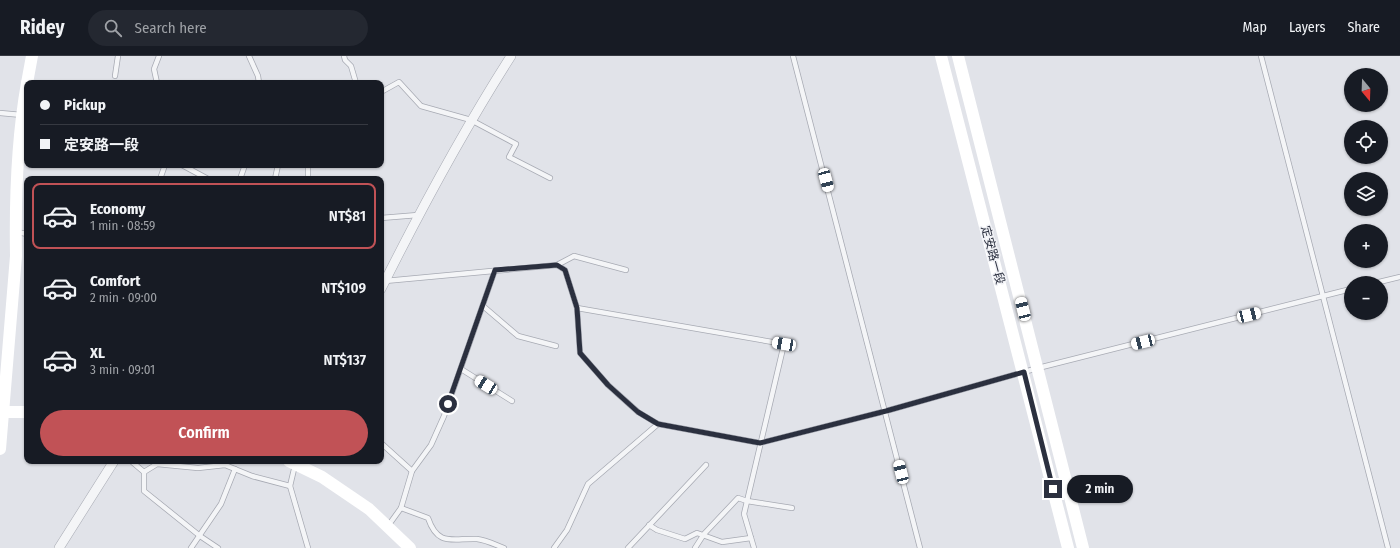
<!DOCTYPE html>
<meta charset="utf-8">
<style>
:root{--surface:#171b24;--page:#242831;--text:#f1f3f6;--muted:#9ea1a6;--line:#363941;--accent:#c15256}
body{margin:0;font-family:"Fira Sans Condensed","Noto Sans TC",sans-serif;background:var(--page);color:var(--text);height:100vh;display:flex;flex-direction:column;font-size:15px;white-space:nowrap}
*{box-sizing:border-box;margin:0}
p{font-size:13px;color:var(--muted)}
.icon{flex:none;width:22px;height:22px;fill:none;stroke:currentColor;stroke-width:2;stroke-linecap:round;stroke-linejoin:round}
.map{position:relative;flex:1;overflow:hidden}
.drawer{position:absolute;left:24px;top:120px;width:360px;height:288px;display:flex;flex-direction:column;background:var(--surface);border-radius:8px;box-shadow:0 1px 3px #0004}
.drawer>*{flex:none}
.guide{position:absolute;left:24px;top:24px;width:360px;height:88px;border-radius:8px;box-shadow:0 1px 3px #0004;display:grid;align-content:center;height:88px;padding:0 16px;background:var(--surface)}
.needle{width:26px;rotate:161deg}
.fabs{position:absolute;left:1344px;top:12px;display:grid;gap:8px}
.fabs a{display:grid;place-items:center;width:44px;height:44px;border-radius:50%;background:var(--surface);box-shadow:0 1px 3px #0004;font-size:20px}
.end{position:absolute;width:18px;height:18px;margin:-9px;border:5px solid #2b303f;background:#fff;box-shadow:0 0 0 2px #fff}
.from{border-radius:50%}
.bubble{position:absolute;height:28px;border-radius:14px;background:var(--surface);box-shadow:0 1px 3px #0004;font-size:13px;font-weight:600;line-height:28px;text-align:center}
.car{position:absolute;width:12px;height:24px;margin:-12px -6px;border-radius:5px;box-shadow:0 0 3px 1px #0007;background:linear-gradient(#fff 24%,#345 0 40%,#fff 0 76%,#345 0 86%,#fff 0)}
.guide b{display:flex;align-items:center;gap:14px;height:38px;font-size:15px}
.guide b+b{border-top:1px solid var(--line)}
.guide i{width:10px;height:10px;background:var(--text)}
ul{padding:7px 0 0;list-style:none}
li{display:flex;align-items:center;gap:12px;height:66px;margin:0 8px 6px;padding:0 8px;border:2px solid transparent;border-radius:8px}
li div{flex:1}
li b{display:block;font-size:15px}
li em{font-style:normal;font-weight:600}
li.active{border-color:var(--accent)}
li>.icon{width:36px;height:36px;stroke-width:1.5}
.cta{display:flex;gap:8px;margin-top:auto;padding:8px 16px}
.cta a{flex:1;height:46px;border-radius:24px;background:var(--accent);color:#fff;font-size:16px;font-weight:600;line-height:46px;text-align:center}
header{display:flex;align-items:center;gap:24px;box-sizing:border-box;height:56px;padding:0 20px;background:var(--surface);border-bottom:1px solid var(--line)}
header strong{font-size:19px}
nav{display:flex;gap:22px;margin-inline-start:auto;font-size:14px}
.search{width:280px;height:36px;background:var(--page);display:flex;align-items:center;gap:10px;box-sizing:border-box;padding:0 14px;border-radius:22px;color:var(--muted);font-size:15px}
.map>svg:first-child{display:block}
</style>
<header>
<strong>Ridey</strong>
<div class="search"><svg class="icon" aria-label="search" viewBox="0 0 24 24"><circle cx="10" cy="10" r="6"/><path d="M15 15l6 6"/></svg>Search here</div>
<nav><a>Map</a><a>Layers</a><a>Share</a></nav>
</header>
<div class="map">
<svg width="1400" height="492" viewBox="0 0 1400 492">
<rect width="100%" height="100%" fill="#e1e3e9"/>
<g fill="none" stroke-linecap="round" stroke-linejoin="round">
<defs>
<g id="lane">
<path d="M 249,0 L 258,20 L 259,27"/>
<path d="M 344,0 L 345,4 L 351,10 L 356,27"/>
<path d="M 793,0 L 920,492"/>
<path d="M 1261,0 L 1388,492"/>
<path d="M 115,20 L 118,0"/>
<path d="M 157,27 L 154,13 L 159,0"/>
<path d="M 381,36 L 399,26 L 421,50 L 471,64 L 516,88 L 509,101 L 550,122"/>
<path d="M 0,57 L 22,59"/>
<path d="M 182,109 L 208,123"/>
<path d="M 160,123 L 165,109"/>
<path d="M 240,123 L 245,109"/>
<path d="M 275,123 L 278,109"/>
<path d="M 308,123 L 308,109"/>
<path d="M 381,162 L 418,159"/>
<path d="M 17,176 L 27,178"/>
<path d="M 557,209 L 574,200 L 626,214"/>
<path d="M 385,225 L 557,209 L 565,214 L 577,252 L 580,297 L 608,329 L 638,356 L 658,368 L 760,387 L 886,355 L 1038,312 L 1351,233"/>
<path d="M 1375,227 L 1400,221"/>
<path d="M 483,250 L 518,280 L 556,290"/>
<path d="M 577,252 L 784,288 L 744,458 L 754,492"/>
<path d="M 461,313 L 512,345"/>
<path d="M 381,387 L 412,415"/>
<path d="M 131,405 L 144,416 L 144,435 L 200,480 L 218,492"/>
<path d="M 295,409 L 290,430 L 308,492"/>
<path d="M 144,416 L 157,408 L 198,412 L 225,409 L 252,420 L 290,430"/>
<path d="M 401,452 L 428,462 C 438,491 452,482 477,483 C 486,484 496,489 504,492"/>
<path d="M 649,469 L 657,474 L 685,483 L 697,477 L 722,486 L 751,482"/>
<path d="M 388,470 L 401,452 L 412,415 L 431,389 L 444,360 L 495,214"/>
<path d="M 191,492 L 221,448 L 235,413"/>
<path d="M 554,492 L 567,474 L 588,428 L 658,368"/>
<path d="M 628,492 L 706,409"/>
<path d="M 695,492 L 704,478 L 738,442 L 747,445 L 792,452"/>
</g>
<g id="street">
<path d="M 381,233 C 421,153 463,75 511,0"/>
<path d="M 59,492 L 114,405"/>
</g>
</defs>
<!-- lane casing -->
<use href="#lane" stroke="#a7aab3" stroke-width="6"/>
<!-- street casing -->
<use href="#street" stroke="#a7aab3" stroke-width="10"/>
<!-- lane -->
<use href="#lane" stroke="#f4f5f7" stroke-width="4.5"/>
<!-- street -->
<use href="#street" stroke="#f4f5f7" stroke-width="9"/>
<!-- secondary -->
<g stroke="#fff" stroke-width="12">
<path d="M 941,0 L 1068,492"/>
<path d="M 958,0 L 1083,492"/>
<path d="M 27,27 L 32,0"/>
<path d="M 0,356 L 27,356"/>
<path d="M 0,393 L 16,200 C 15,143 17,83 27,27"/>
<path d="M 289,405 L 322,421 L 369,453 L 410,492"/>
</g>
</g>
<g fill="none" stroke-linecap="round" stroke-linejoin="round">
<!-- route -->
<path stroke="#2b303f" stroke-width="5" d="M 448,348 L 495,214 L 557,209 L 565,214 L 577,252 L 580,297 L 608,329 L 638,356 L 658,368 L 760,387 L 886,355 L 1024,316 L 1053,433"/>
</g>
<g text-anchor="middle" stroke-width="3" stroke-linejoin="round" paint-order="stroke">
<!-- street labels -->
<g font-size="12" fill="#2b303f" stroke="#f1f2f6">
<text transform="translate(993 199) rotate(75)" y="4">定安路一段</text>
</g>
</g>
</svg>
<div class="fabs">
<a><svg class="needle" viewBox="-14 -14 28 28"><path d="M0-13l5 13h-10z" fill="#e53935"/><path d="M0 13l5-13h-10z" fill="#9ea1a6"/></svg></a>
<a><svg class="icon" aria-label="locate" viewBox="0 0 24 24"><circle cx="12" cy="12" r="6"/><path d="M12 2v4M12 18v4M2 12h4M18 12h4"/></svg></a>
<a><svg class="icon" aria-label="layers" viewBox="0 0 24 24"><path d="M12 4l9 5-9 5-9-5zM3 14l9 5 9-5"/></svg></a>
<a>+</a>
<a>−</a>
</div>
<i class="end from" style="left:448px;top:348px"></i>
<i class="end" style="left:1053px;top:433px"></i>
<div class="bubble" style="left:1067px;top:419px;width:66px">2 min</div>
<i class="car" style="left:826px;top:124px;rotate:165deg"></i>
<i class="car" style="left:1023px;top:253px;rotate:346deg"></i>
<i class="car" style="left:1249px;top:259px;rotate:76deg"></i>
<i class="car" style="left:1143px;top:286px;rotate:256deg"></i>
<i class="car" style="left:784px;top:288px;rotate:280deg"></i>
<i class="car" style="left:486px;top:329px;rotate:302deg"></i>
<i class="car" style="left:901px;top:416px;rotate:346deg"></i>
<div class="guide">
<b><i class="from"></i>Pickup</b>
<b><i></i>定安路一段</b>
</div>
<section class="drawer">
<ul>
<li class="active"><svg class="icon" aria-label="car" viewBox="0 0 24 24"><path d="M5 17H2v-5l4-1 3-4h7l3 4 3 1v5h-3M9 17h6M6 11h13"/><circle cx="7" cy="17" r="2"/><circle cx="17" cy="17" r="2"/></svg><div><b>Economy</b><p>1 min · 08:59</p></div><em>NT$81</em></li>
<li><svg class="icon" aria-label="car" viewBox="0 0 24 24"><path d="M5 17H2v-5l4-1 3-4h7l3 4 3 1v5h-3M9 17h6M6 11h13"/><circle cx="7" cy="17" r="2"/><circle cx="17" cy="17" r="2"/></svg><div><b>Comfort</b><p>2 min · 09:00</p></div><em>NT$109</em></li>
<li><svg class="icon" aria-label="car" viewBox="0 0 24 24"><path d="M5 17H2v-5l4-1 3-4h7l3 4 3 1v5h-3M9 17h6M6 11h13"/><circle cx="7" cy="17" r="2"/><circle cx="17" cy="17" r="2"/></svg><div><b>XL</b><p>3 min · 09:01</p></div><em>NT$137</em></li>
</ul>
<div class="cta"><a>Confirm</a></div>
</section>
</div>
